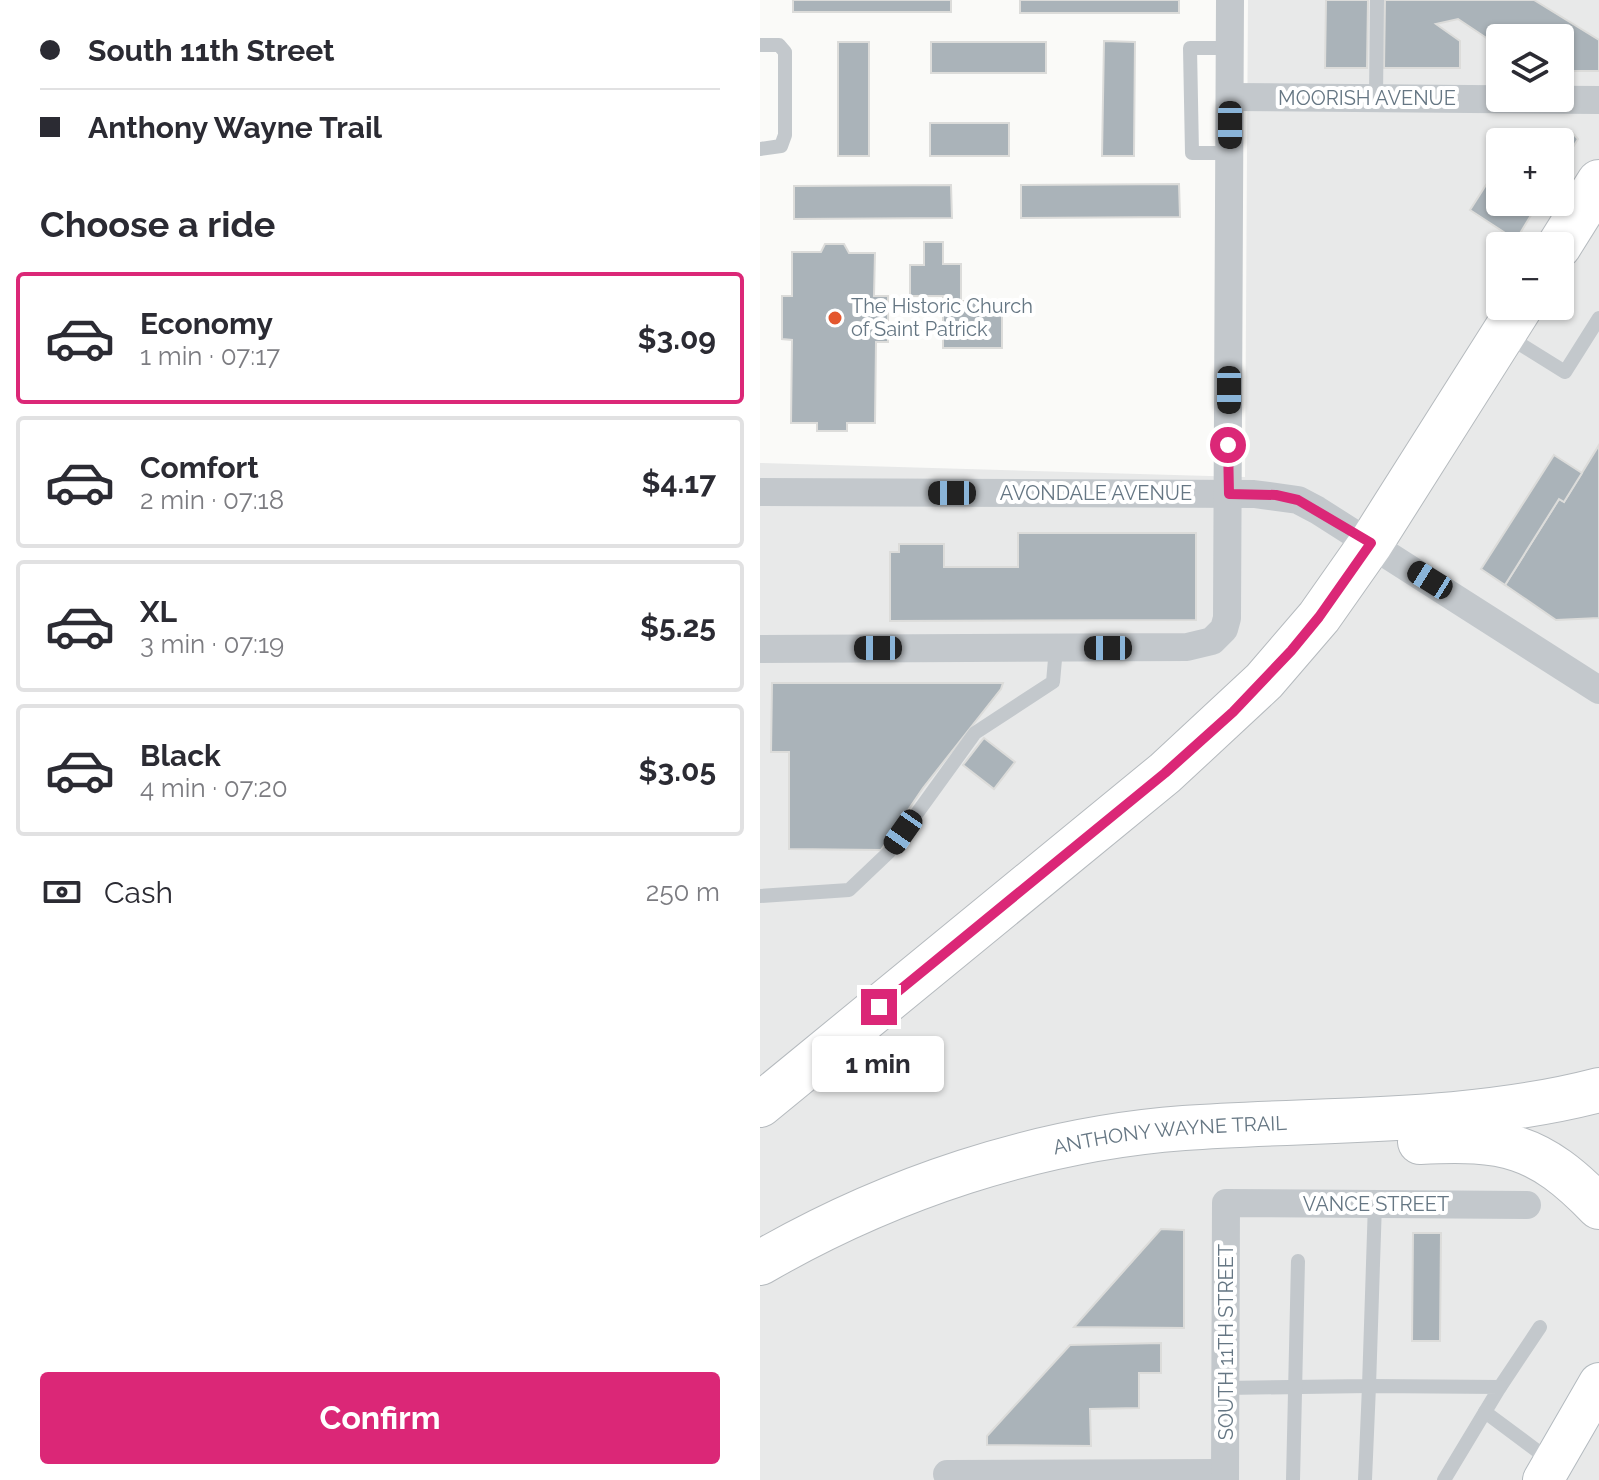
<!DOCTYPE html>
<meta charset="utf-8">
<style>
:root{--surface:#fff;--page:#f7f7f7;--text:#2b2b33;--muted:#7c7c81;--line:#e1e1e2;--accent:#db2777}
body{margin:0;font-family:Raleway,sans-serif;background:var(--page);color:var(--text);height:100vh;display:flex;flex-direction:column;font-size:30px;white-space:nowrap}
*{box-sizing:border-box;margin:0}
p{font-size:26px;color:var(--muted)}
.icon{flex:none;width:44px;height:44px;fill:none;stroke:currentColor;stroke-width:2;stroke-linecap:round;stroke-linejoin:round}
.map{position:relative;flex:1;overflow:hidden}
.panel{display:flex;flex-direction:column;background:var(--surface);width:760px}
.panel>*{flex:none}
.top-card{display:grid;align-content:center;height:176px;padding:0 40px;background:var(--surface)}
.fabs{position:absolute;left:726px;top:24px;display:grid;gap:16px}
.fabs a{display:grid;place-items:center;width:88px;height:88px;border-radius:8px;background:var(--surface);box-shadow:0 2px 6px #0004;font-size:40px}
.end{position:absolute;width:36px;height:36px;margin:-18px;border:10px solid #db2777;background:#fff;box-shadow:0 0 0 4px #fff}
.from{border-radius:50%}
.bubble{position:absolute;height:56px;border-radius:8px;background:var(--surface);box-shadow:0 2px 6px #0004;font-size:26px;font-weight:700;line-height:56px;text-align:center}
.car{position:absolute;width:24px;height:48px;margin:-24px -12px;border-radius:10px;box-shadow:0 0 6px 2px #0007;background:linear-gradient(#222 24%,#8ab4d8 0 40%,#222 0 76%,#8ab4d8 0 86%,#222 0)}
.top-card b{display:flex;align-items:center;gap:28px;height:76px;font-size:30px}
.top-card b+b{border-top:2px solid var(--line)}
.top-card i{width:20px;height:20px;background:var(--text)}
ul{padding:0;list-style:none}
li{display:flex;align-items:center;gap:24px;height:132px;margin:0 16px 12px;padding:0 24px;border:4px solid var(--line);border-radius:8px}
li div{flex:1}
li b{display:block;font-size:30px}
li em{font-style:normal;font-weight:700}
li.on{border-color:var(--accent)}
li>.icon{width:72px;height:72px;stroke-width:1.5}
h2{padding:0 40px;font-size:36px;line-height:96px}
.pay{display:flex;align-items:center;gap:20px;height:88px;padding:0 40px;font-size:30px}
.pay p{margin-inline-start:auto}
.action{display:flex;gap:16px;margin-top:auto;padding:16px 40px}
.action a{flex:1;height:92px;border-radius:8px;background:var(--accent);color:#fff;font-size:32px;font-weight:700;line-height:92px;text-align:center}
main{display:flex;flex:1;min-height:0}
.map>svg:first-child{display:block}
</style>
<main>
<section class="panel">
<div class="top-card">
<b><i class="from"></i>South 11th Street</b>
<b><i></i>Anthony Wayne Trail</b>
</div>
<h2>Choose a ride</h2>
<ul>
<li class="on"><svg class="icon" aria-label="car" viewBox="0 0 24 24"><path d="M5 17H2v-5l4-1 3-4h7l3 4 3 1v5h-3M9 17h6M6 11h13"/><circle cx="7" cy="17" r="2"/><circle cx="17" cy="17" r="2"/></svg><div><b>Economy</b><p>1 min · 07:17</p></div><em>$3.09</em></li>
<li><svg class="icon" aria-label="car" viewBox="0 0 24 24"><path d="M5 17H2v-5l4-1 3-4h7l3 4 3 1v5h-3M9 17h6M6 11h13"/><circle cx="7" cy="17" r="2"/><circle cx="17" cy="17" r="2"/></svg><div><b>Comfort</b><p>2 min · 07:18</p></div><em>$4.17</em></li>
<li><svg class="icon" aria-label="car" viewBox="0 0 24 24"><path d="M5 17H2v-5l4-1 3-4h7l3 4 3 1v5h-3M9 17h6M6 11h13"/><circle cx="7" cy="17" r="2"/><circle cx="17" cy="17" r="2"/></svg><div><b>XL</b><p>3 min · 07:19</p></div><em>$5.25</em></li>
<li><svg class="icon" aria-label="car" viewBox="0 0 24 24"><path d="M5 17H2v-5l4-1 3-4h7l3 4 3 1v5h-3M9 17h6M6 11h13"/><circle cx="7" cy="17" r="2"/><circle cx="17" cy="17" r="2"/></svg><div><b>Black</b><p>4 min · 07:20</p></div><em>$3.05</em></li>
</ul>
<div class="pay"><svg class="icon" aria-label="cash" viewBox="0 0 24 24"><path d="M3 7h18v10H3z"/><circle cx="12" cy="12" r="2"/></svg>Cash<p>250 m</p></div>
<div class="action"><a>Confirm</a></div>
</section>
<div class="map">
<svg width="839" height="1480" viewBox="0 0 839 1480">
<rect width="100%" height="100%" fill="#fafaf8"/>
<!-- built -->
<path fill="#e8e9e9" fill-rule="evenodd" d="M 488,0 L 839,0 L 839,1480 L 0,1480 L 0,463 L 485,477 ZM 740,38 L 800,38 L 800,98 L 740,98 ZM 740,142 L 800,142 L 800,202 L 740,202 ZM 740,246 L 800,246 L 800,306 L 740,306 Z"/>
<!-- building -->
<g fill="#aab3b9" stroke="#dcdcda" stroke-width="2">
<rect x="33" y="0" width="158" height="12"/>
<rect x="260" y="0" width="159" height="13"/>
<path d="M 566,0 L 608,0 L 607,68 L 565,68 Z"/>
<path d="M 625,0 L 774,0 L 839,40 L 839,71 L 800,71 L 800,38 L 740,38 L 740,47 L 698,19 L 676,24 L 700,41 L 700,68 L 624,68 Z"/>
<path d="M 344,41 L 375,42 L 374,156 L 342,156 Z"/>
<rect x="78" y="42" width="31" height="114"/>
<rect x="171" y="42" width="115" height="31"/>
<rect x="170" y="123" width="79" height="33"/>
<path d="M 760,131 L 812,132 L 818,139 L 800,168 L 800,142 L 754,142 Z"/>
<path d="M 740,163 L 740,202 L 779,202 L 756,240 L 710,210 Z"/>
<path d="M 419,184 L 420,217 L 261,218 L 261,185 Z"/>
<path d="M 191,185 L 192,218 L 34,219 L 34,186 Z"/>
<path d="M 164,242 L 183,242 L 183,264 L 201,264 L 201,301 L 242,301 L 242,348 L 183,348 L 183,296 L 150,296 L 150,265 L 164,265 Z"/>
<path d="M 65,244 L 84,244 L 89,253 L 115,253 L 114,296 L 128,296 L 128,342 L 116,342 L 115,423 L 87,423 L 87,431 L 57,431 L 57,423 L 31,423 L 32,340 L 22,339 L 22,296 L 32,296 L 32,252 L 61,252 Z"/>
<path d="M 839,445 L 839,618 L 796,620 L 745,585 L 799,499 L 804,502 Z"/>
<path d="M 794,455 L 822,473 L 804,502 L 799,499 L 745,585 L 721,569 Z"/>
<path d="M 258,533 L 436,533 L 436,620 L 130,621 L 130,552 L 139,552 L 139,544 L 184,544 L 184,567 L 258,567 Z"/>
<path d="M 12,683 L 243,683 L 241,689 L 163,788 L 121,850 L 29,849 L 29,752 L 11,752 Z"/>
<path d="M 224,738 L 255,762 L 234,789 L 203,765 Z"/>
<path d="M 401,1229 L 424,1230 L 424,1328 L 314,1327 Z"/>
<path d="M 653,1233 L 681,1233 L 680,1341 L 652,1341 Z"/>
<path d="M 401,1343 L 401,1373 L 379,1373 L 379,1408 L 330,1409 L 331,1446 L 227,1445 L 227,1436 L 310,1345 Z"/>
</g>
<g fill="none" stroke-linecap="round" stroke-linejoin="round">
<defs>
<path id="secondary" d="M 783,1480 L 839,1383"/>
<g id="primary">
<path d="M 799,246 L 839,182"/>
<path d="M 0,1105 L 405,773 L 504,681 L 559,617 L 611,543 L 761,306"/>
<path d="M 660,1142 C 745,1138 778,1144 839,1207"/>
<path id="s1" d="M 0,1263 C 128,1189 276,1139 424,1128 C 561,1118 705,1125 839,1090"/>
</g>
</defs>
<!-- secondary casing -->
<use href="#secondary" stroke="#b3babf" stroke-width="42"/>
<!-- primary casing -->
<use href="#primary" stroke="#b5babe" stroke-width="46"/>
<!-- lane -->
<g stroke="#c3c8cc" stroke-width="14">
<path d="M 0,45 L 19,45 L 25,52 L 25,135 L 21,146 L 0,149"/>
<path d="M 470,48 L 430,48 L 432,153 L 470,153"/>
<path d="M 616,98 L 617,0"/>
<path d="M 747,336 L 805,372 L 839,318"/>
<path d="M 0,896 L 89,890 L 129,852 L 215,733 L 293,682 L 296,648"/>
<path d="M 740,1387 L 780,1327"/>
<path d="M 465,1388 L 609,1386 L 615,1203"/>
<path d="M 725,1412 L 792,1462"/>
<path d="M 533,1480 L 538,1261"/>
<path d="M 605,1480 L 609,1386 L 740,1387 L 684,1480"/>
</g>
<!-- street -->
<g stroke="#c3c8cc" stroke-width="28">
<path d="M 471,97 L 839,100"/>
<path d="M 0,492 L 494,494 L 538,500 L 557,510 L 839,690"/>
<path d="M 0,649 L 427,647 L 452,641 L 464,629 L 467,618 L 470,0"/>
<path d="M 187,1474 L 465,1473"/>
<path d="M 465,1480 L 466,1203 L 767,1205"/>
</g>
<!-- secondary -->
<use href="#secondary" stroke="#fff" stroke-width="40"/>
<!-- primary -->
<use href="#primary" stroke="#fff" stroke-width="44"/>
</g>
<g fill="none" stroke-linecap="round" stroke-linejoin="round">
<!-- route -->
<path stroke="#db2777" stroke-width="10" d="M 119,1007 L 405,773 L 473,712 L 531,651 L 559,617 L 611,543 L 538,500 L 516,495 L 469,494 L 468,445"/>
</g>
<!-- markers -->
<circle fill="#e4572e" stroke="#fff" stroke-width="3" cx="75" cy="318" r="8"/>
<g text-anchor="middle" stroke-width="8" stroke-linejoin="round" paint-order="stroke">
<!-- street labels -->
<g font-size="20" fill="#657683" stroke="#fff">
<text x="607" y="105">MOORISH AVENUE</text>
<text x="336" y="500">AVONDALE AVENUE</text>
<text dy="7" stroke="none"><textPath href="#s1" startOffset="434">ANTHONY WAYNE TRAIL</textPath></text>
<text x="616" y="1211">VANCE STREET</text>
<text transform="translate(466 1342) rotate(-90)" y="7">SOUTH 11TH STREET</text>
</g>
<!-- poi labels -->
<g font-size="20" fill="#657683" stroke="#fff" text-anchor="start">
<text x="91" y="313">The Historic Church<tspan x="91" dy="23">of Saint Patrick</tspan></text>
</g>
</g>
</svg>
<div class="fabs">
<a><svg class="icon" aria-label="layers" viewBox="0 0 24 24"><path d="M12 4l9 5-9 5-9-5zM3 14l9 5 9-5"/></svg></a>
<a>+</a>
<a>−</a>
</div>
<i class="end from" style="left:468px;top:445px"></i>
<i class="end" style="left:119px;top:1007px"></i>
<div class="bubble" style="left:52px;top:1036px;width:132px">1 min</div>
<i class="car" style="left:470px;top:125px;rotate:180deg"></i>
<i class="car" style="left:469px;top:390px;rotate:180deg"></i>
<i class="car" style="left:192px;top:493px;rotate:270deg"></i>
<i class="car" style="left:670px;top:580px;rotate:302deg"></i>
<i class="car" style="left:118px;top:648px;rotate:270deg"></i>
<i class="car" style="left:348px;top:648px;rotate:270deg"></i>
<i class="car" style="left:143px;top:832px;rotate:215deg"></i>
</div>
</main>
